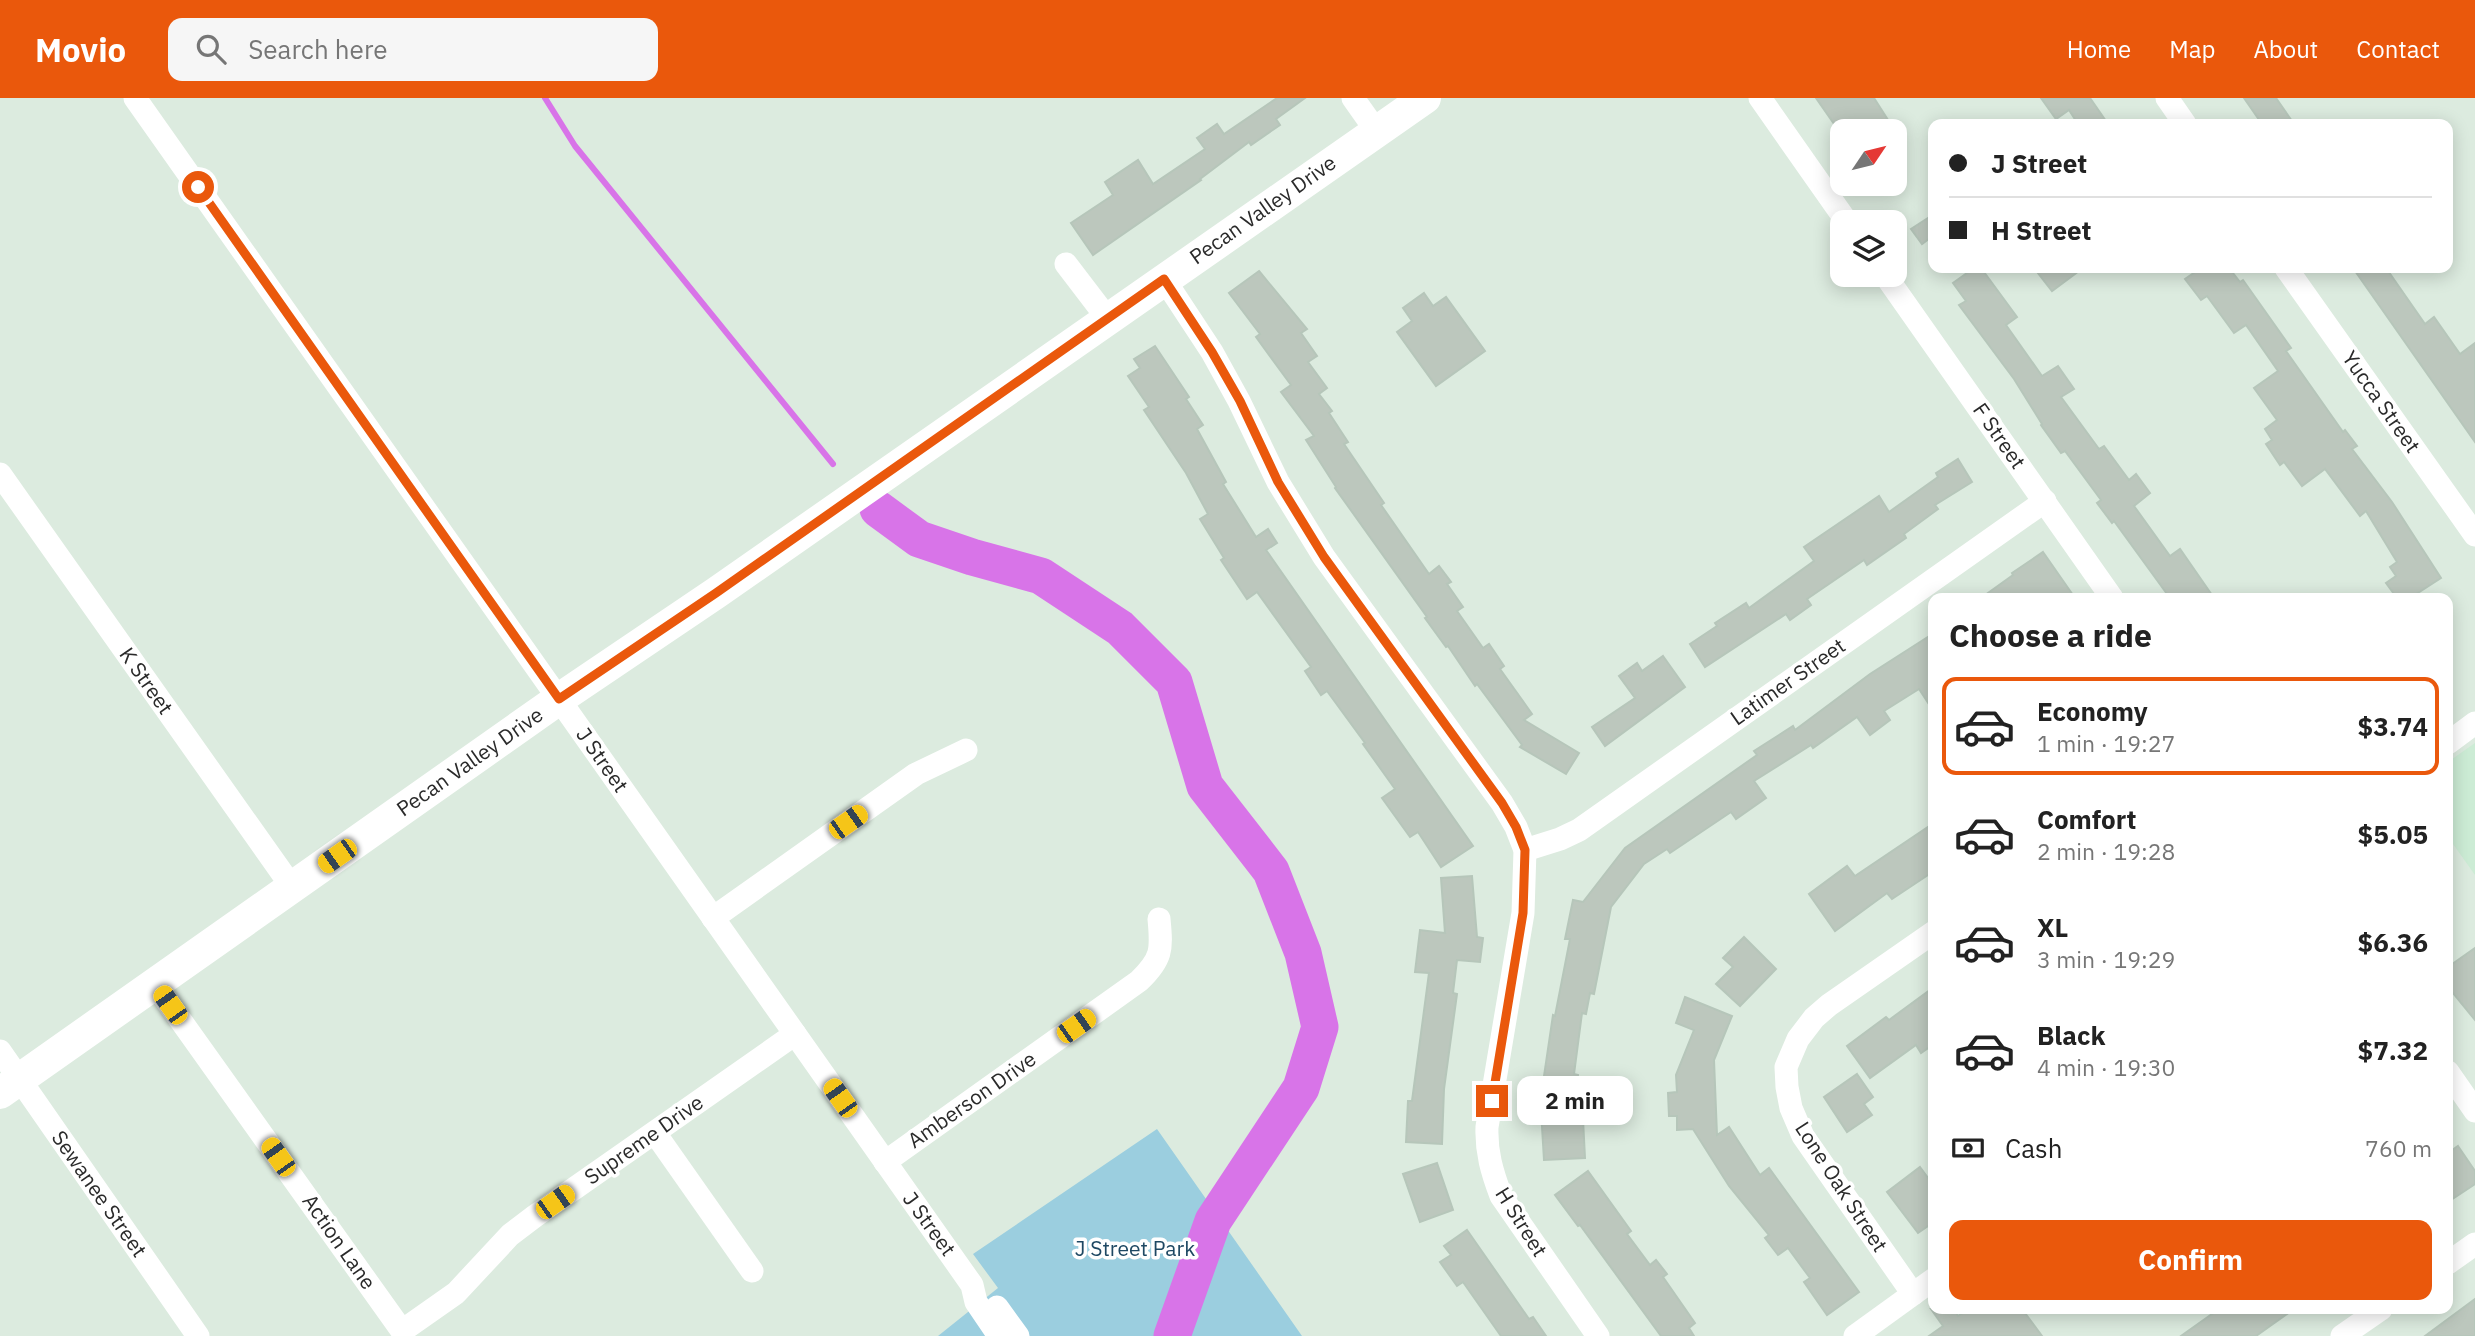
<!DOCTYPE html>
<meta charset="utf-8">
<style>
:root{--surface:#fff;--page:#f6f6f6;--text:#222;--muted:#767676;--line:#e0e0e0;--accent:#ea580c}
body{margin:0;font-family:"IBM Plex Sans",sans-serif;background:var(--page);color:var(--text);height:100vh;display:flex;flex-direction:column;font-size:26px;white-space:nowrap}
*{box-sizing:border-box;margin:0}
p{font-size:23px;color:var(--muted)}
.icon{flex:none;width:38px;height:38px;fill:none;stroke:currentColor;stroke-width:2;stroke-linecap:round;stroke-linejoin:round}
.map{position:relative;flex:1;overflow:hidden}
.panel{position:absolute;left:1928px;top:495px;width:525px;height:721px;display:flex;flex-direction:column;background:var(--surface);border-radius:14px;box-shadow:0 4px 18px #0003}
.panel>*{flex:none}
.top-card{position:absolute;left:1928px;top:21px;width:525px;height:154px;border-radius:14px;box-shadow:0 4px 18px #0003;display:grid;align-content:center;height:154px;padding:0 21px;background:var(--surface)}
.needle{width:46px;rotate:55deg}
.controls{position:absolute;left:1830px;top:21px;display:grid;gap:14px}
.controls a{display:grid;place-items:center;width:77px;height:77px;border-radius:14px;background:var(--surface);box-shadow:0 4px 18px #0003;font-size:35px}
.end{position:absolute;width:32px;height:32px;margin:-16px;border:9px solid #ea580c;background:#fff;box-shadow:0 0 0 4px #fff}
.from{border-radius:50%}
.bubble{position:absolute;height:49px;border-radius:14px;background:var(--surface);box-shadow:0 4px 18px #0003;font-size:23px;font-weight:800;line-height:49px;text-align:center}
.car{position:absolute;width:21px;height:42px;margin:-21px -10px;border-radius:9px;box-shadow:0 0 5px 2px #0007;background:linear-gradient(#f5c518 24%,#345 0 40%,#f5c518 0 76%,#345 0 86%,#f5c518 0)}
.top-card b{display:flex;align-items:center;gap:24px;height:66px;font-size:26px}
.top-card b+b{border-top:2px solid var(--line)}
.top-card i{width:18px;height:18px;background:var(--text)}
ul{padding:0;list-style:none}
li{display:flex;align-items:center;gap:21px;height:98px;margin:0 14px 10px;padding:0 7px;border:4px solid transparent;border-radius:14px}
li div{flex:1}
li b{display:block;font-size:26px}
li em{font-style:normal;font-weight:800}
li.selected{border-color:var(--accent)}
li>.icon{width:63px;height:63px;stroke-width:1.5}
h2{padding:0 21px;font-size:32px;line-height:84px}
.pay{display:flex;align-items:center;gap:18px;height:77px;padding:0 21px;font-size:26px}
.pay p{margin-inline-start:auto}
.action{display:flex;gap:14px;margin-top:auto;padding:14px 21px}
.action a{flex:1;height:80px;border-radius:14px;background:var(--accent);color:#fff;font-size:28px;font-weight:800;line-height:80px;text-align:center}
header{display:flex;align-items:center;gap:42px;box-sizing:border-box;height:98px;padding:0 35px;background:var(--accent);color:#fff}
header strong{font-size:33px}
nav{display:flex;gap:38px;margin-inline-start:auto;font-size:24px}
.search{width:490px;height:63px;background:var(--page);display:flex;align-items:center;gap:18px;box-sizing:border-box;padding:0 24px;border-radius:14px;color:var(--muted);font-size:26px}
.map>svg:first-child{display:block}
</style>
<header>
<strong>Movio</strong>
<div class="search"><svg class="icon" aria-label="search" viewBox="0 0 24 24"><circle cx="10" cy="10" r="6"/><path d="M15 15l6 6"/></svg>Search here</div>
<nav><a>Home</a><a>Map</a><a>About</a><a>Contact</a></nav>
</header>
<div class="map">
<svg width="2475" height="1238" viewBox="0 0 2475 1238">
<rect width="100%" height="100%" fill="#dcebdf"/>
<!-- education -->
<path fill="#ccecd5" d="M 2475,645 L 2475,777 L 2448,739 L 2448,664 Z"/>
<!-- green -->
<path fill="#9bcedf" d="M 1157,1031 L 1302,1238 L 938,1238 L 998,1190 L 973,1156 Z"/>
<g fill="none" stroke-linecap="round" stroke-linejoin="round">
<!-- stream -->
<path stroke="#d874e8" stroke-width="6" d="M 545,0 L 575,48 L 833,366"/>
<!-- river -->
<path stroke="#d874e8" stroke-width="37" d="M 878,411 L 919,441 L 972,459 L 1041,478 L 1120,530 L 1174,584 L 1205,688 L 1271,773 L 1303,855 L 1320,929 L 1301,990 L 1213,1123 L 1172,1238"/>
</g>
<!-- building -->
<g fill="#bcc7bd" stroke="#b6c6ba" stroke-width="2">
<path d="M 1277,0 L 1305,0 L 1276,21 L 1280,27 L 1251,47 L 1249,44 L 1200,81 L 1201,82 L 1093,157 L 1071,125 L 1113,97 L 1105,84 L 1138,62 L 1153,86 L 1205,51 L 1197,40 L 1217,26 L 1224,36 Z"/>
<path d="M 1816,0 L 1874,0 L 1888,22 L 1871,33 L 1839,33 Z"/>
<path d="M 2041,0 L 2090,0 L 2108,26 L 2078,26 L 2069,12 L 2056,21 Z"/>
<path d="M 2244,0 L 2276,0 L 2294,26 L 2262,26 Z"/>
<path d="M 1934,116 L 1934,137 L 1922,146 L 1911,131 Z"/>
<path d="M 1974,170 L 1981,170 L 2017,219 L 2006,227 L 2042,278 L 2058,268 L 2074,291 L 2061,299 L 2099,351 L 2104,348 L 2129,382 L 2136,376 L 2150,395 L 2134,408 L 2170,458 L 2180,451 L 2214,500 L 2170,500 L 2114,423 L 2112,425 L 2097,405 L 2101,402 L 2065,353 L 2061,355 L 2041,327 L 2042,326 L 2014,281 L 1959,207 L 1966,203 L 1953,185 Z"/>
<path d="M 2034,170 L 2083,170 L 2052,193 Z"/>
<path d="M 2201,170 L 2229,170 L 2240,184 L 2243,182 L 2291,250 L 2286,253 L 2343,334 L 2345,332 L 2357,348 L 2352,351 L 2392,404 L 2441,480 L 2410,500 L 2397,500 L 2386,485 L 2396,478 L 2390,469 L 2397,464 L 2366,413 L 2360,418 L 2325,371 L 2302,388 L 2284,364 L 2280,367 L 2266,346 L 2272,342 L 2265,331 L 2277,322 L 2254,290 L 2278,273 L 2246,227 L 2234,235 L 2207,198 L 2201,202 L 2185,181 Z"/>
<path d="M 2353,170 L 2386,170 L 2425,226 L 2434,219 L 2460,256 L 2475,245 L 2475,344 Z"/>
<path d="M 1259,173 L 1307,231 L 1301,235 L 1317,258 L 1308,264 L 1327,290 L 1319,296 L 1332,313 L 1329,315 L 1348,344 L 1344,346 L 1384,405 L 1381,407 L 1429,476 L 1439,468 L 1451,484 L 1447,486 L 1463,509 L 1457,513 L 1483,550 L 1489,546 L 1504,568 L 1500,571 L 1532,616 L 1524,622 L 1579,655 L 1566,676 L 1520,649 L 1522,647 L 1477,586 L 1475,588 L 1448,548 L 1446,549 L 1425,520 L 1427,519 L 1335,390 L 1336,389 L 1306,342 L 1314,338 L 1281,294 L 1291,287 L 1256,239 L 1260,236 L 1229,195 Z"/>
<path d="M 1424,195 L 1433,208 L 1446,199 L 1485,253 L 1436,288 L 1397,234 L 1412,223 L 1403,210 Z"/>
<path d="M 1155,248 L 1189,299 L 1186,301 L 1203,327 L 1197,331 L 1226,384 L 1223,386 L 1256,439 L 1268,431 L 1277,445 L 1266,452 L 1473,748 L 1441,769 L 1418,734 L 1410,739 L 1382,700 L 1395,691 L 1363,646 L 1365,645 L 1327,593 L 1321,597 L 1305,573 L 1311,569 L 1257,494 L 1247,501 L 1221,462 L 1224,460 L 1200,421 L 1208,416 L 1186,375 L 1144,312 L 1149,309 L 1128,278 L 1140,270 L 1134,261 Z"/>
<path d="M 1958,361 L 1972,384 L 1935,407 L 1938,411 L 1904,436 L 1906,440 L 1867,467 L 1864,462 L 1807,501 L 1811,507 L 1790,522 L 1786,516 L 1705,569 L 1690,546 L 1717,528 L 1715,525 L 1746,505 L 1749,510 L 1814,463 L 1804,449 L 1879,398 L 1889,414 L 1938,379 L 1936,375 Z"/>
<path d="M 2043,454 L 2075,500 L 1981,500 L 2013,477 L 2012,475 Z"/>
<path d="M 1934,535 L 1934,614 L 1919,591 L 1884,613 L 1890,622 L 1870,637 L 1857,619 L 1813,650 L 1811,647 L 1754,683 L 1766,700 L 1736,721 L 1731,714 L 1670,755 L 1667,751 L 1644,766 L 1611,809 L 1594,896 L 1590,895 L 1586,916 L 1582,915 L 1574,976 L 1578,977 L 1572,1022 L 1583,1021 L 1585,1060 L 1544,1062 L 1541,1012 L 1539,1012 L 1553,917 L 1555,918 L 1570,841 L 1565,841 L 1573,802 L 1583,804 L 1625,750 L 1757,657 L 1754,653 L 1793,628 L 1795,632 L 1870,576 Z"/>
<path d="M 1663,558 L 1685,589 L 1605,648 L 1592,629 L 1635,600 L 1619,578 L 1637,565 L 1642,573 Z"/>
<path d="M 1934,725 L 1934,773 L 1892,801 L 1887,795 L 1835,833 L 1809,796 L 1847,768 L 1855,778 Z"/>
<path d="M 1472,778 L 1477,839 L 1483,840 L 1480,864 L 1457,862 L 1453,895 L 1457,896 L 1444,991 L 1442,1046 L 1406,1044 L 1408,1003 L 1412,1003 L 1429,875 L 1415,874 L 1420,832 L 1445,835 L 1441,780 Z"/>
<path d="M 1744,839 L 1776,871 L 1740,908 L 1716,886 L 1733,869 L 1723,860 Z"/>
<path d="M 2475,850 L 2475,922 L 2448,889 L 2448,869 Z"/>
<path d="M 1934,889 L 1934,946 L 1921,955 L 1916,947 L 1870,980 L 1847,948 L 1886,919 L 1889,922 Z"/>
<path d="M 1685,899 L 1732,918 L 1714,962 L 1717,1037 L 1729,1029 L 1760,1077 L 1769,1070 L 1859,1194 L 1827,1217 L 1804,1184 L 1810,1180 L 1788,1150 L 1778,1157 L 1765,1140 L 1769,1137 L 1729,1088 L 1693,1031 L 1677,1032 L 1677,1018 L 1669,1018 L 1668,995 L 1677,994 L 1676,977 L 1694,932 L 1676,925 Z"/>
<path d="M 1857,976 L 1873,999 L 1864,1006 L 1872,1017 L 1847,1034 L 1824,999 Z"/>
<path d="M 2458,1048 L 2475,1073 L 2475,1086 L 2448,1104 L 2448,1055 Z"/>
<path d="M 1437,1065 L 1453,1112 L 1420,1124 L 1403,1076 Z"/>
<path d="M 1920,1069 L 1934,1088 L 1934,1124 L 1918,1135 L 1887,1094 Z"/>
<path d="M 1588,1073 L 1631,1133 L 1627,1136 L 1650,1167 L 1656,1162 L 1667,1176 L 1663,1179 L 1695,1225 L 1689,1230 L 1694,1238 L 1661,1238 L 1580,1127 L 1578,1128 L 1555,1097 Z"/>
<path d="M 1467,1132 L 1529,1221 L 1533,1219 L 1546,1238 L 1501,1238 L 1463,1184 L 1457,1188 L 1440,1164 L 1451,1157 L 1444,1148 Z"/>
<path d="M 2475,1201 L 2475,1238 L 2425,1238 Z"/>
<path d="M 1931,1211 L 1954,1211 L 1958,1218 L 1968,1211 L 2022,1211 L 2042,1238 L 1929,1238 L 1943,1228 Z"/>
<path d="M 2219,1211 L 2294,1211 L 2256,1238 L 2181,1238 Z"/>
</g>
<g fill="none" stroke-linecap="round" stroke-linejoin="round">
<!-- street -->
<g stroke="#fff" stroke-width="23">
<path d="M 135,0 L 972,1187 L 976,1204 L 999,1238"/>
<path d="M 1353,0 L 1377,34"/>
<path d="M 1760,0 L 1847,124"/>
<path d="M 2167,0 L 2185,26"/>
<path d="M 1066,166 L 1108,221"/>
<path d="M 2286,170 L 2475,437"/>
<path d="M 1885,177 L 2112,500"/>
<path d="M 1164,181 L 1212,254 L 1239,303 L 1278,384 L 1324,459 L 1502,705 L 1516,729 L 1525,752 L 1523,815 L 1487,1029 C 1486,1054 1492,1074 1501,1098 L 1598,1238"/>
<path d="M 0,376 L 292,789"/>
<path d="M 2448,645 L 2475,625"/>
<path d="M 1525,752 L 1560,741 L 1579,732 L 2045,403"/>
<path d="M 713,820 L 916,676 L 966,652"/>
<path d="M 154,885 L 402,1233 L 456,1195 L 510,1137 L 535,1118 L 795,936"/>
<path d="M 0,953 L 198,1238"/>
<path d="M 2448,974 L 2475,1013"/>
<path d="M 655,1035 L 752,1173"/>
<path d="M 885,1064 L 1139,883 C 1162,861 1162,852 1159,821"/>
<path d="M 2448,1165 L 2475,1146"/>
<path d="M 1913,1196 L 1803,1038 L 1791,1010 L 1787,989 L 1786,969 L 1798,941 L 1814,920 L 1829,907 L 1934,834"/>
<path d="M 997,1209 L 1018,1238"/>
<path d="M 1855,1238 L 1934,1181"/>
<path d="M 2342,1238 L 2381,1211"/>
</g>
<!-- secondary -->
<path stroke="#fff" stroke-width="32" d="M 0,995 L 559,601 L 716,495 L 1425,0"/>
</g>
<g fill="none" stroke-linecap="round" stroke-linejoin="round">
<!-- route -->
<path stroke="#ea580c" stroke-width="9" d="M 198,89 L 559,601 L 716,495 L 1164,181 L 1212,254 L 1240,303 L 1278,384 L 1324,459 L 1502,705 L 1516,729 L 1525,752 L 1523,815 L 1492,1003"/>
</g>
<g text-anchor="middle" stroke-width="7" stroke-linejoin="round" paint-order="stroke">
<!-- street labels -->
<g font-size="21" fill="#2a2a2a" stroke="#fff">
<text transform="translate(1263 112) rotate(-35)" y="7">Pecan Valley Drive</text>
<text transform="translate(2381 304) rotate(55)" y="7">Yucca Street</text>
<text transform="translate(1999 338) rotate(55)" y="7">F Street</text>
<text transform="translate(146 583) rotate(55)" y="7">K Street</text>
<text transform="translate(1788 584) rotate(-35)" y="7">Latimer Street</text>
<text transform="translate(602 662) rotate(55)" y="7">J Street</text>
<text transform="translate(470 664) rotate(-35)" y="7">Pecan Valley Drive</text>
<text transform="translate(972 1002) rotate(-35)" y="7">Amberson Drive</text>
<text transform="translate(644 1042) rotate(-35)" y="7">Supreme Drive</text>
<text transform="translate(1841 1089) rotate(57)" y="7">Lone Oak Street</text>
<text transform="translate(99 1096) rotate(55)" y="7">Sewanee Street</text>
<text transform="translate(1521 1124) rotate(58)" y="7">H Street</text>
<text transform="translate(929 1126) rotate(54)" y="7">J Street</text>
<text transform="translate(339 1144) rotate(55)" y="7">Action Lane</text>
</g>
<!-- park labels -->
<g font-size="21" fill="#1e4863" stroke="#fff">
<text x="1135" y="1158">J Street Park</text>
</g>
</g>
</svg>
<div class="controls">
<a><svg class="needle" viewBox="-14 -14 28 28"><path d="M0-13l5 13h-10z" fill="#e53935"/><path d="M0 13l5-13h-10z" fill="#767676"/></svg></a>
<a><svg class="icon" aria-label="layers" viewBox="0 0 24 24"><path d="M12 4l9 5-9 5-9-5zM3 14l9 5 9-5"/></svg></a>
</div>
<i class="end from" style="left:198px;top:89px"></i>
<i class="end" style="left:1492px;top:1003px"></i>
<div class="bubble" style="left:1517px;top:978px;width:116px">2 min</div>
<i class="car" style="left:848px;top:724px;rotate:55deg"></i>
<i class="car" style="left:337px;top:758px;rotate:235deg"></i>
<i class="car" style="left:170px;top:907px;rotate:325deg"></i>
<i class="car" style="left:1076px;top:928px;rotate:55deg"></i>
<i class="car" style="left:840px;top:1000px;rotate:325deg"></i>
<i class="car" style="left:278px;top:1059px;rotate:325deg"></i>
<i class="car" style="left:555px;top:1104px;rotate:55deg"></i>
<div class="top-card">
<b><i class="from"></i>J Street</b>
<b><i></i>H Street</b>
</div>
<section class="panel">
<h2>Choose a ride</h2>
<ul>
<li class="selected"><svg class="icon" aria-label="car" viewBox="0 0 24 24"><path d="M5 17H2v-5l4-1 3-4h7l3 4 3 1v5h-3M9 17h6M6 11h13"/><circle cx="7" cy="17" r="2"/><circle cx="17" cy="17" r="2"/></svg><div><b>Economy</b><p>1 min · 19:27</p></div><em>$3.74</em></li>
<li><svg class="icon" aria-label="car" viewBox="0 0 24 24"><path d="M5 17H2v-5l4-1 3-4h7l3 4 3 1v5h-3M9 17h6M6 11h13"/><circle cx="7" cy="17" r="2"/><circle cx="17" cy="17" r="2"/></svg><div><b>Comfort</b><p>2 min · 19:28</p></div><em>$5.05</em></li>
<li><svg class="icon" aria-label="car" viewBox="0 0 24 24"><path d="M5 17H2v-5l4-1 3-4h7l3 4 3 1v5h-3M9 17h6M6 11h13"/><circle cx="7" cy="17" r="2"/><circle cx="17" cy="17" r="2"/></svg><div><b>XL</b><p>3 min · 19:29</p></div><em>$6.36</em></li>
<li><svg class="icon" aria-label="car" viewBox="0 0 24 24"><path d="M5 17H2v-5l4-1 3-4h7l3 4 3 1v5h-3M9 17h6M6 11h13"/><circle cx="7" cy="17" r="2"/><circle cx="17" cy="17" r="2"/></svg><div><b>Black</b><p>4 min · 19:30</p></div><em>$7.32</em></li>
</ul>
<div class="pay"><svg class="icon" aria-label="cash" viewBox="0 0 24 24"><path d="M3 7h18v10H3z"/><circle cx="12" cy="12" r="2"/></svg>Cash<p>760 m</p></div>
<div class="action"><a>Confirm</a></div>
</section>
</div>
